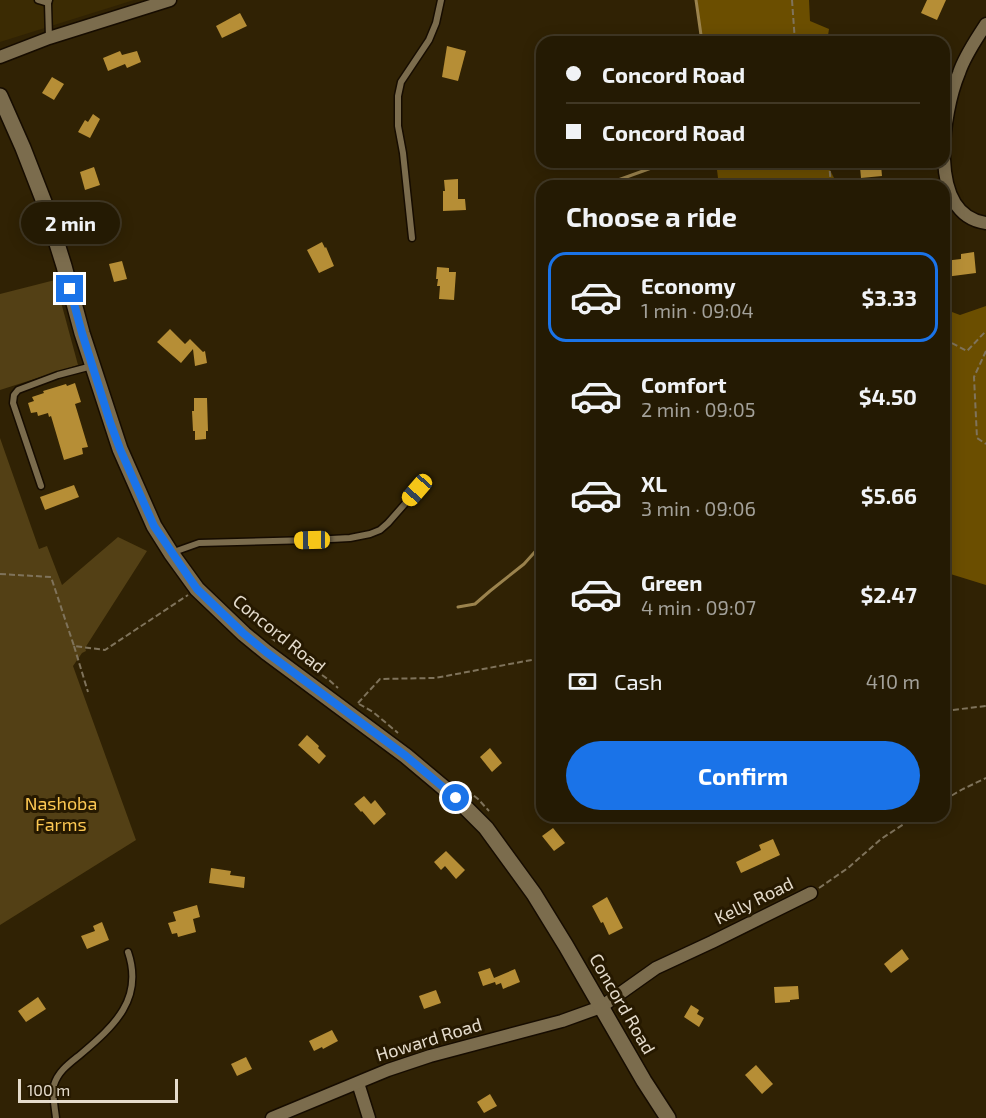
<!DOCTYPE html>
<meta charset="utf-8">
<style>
:root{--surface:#241a03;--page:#2c230d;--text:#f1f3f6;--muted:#a3a19a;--line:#413825;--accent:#1a73e8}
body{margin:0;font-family:"Exo 2",sans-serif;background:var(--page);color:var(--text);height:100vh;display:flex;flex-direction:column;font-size:22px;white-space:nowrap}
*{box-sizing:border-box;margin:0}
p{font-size:20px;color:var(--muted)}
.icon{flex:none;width:33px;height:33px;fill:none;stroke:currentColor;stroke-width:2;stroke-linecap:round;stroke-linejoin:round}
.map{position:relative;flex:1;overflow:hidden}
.side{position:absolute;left:536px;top:180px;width:414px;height:642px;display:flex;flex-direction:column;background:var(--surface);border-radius:18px;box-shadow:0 3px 15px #0003,0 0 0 2px var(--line)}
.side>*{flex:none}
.hud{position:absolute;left:536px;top:36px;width:414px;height:132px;border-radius:18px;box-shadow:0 3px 15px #0003,0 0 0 2px var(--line);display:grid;align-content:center;height:132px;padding:0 30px;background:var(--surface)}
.scale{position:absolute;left:18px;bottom:15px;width:160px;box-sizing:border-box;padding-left:6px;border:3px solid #e5dccc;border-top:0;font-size:16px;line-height:21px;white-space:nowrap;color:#e5dccc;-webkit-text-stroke:4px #261900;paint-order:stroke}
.end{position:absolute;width:27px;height:27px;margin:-14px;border:8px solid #1a73e8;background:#fff;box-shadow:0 0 0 3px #fff}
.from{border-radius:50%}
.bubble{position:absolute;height:42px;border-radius:21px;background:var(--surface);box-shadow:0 3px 15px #0003,0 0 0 2px var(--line);font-size:20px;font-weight:700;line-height:42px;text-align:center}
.car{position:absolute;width:18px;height:36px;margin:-18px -9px;border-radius:8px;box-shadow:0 0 4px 2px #0007;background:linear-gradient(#f5c518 24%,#345 0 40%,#f5c518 0 76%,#345 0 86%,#f5c518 0)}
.hud b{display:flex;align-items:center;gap:21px;height:57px;font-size:22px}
.hud b+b{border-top:2px solid var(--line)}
.hud i{width:15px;height:15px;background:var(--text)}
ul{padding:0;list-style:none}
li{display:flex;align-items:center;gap:18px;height:90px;margin:0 12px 9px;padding:0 18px;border:3px solid transparent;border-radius:18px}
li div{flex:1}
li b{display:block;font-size:22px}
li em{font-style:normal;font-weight:700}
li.current{border-color:var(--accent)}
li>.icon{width:54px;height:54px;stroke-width:1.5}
h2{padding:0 30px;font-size:27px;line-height:72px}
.pay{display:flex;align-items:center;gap:15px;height:66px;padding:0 30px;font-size:22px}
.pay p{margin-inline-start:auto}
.cta{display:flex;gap:12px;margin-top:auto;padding:12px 30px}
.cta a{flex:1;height:69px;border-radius:36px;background:var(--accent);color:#fff;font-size:24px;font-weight:700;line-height:69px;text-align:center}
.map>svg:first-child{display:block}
</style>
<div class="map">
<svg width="986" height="1118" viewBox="0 0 986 1118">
<rect width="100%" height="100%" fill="#302204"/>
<!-- built -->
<path fill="#3b2b03" d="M 0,0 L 134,0 L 0,42 Z"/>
<!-- green -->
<g fill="#534015">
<path d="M 55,280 L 78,365 L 0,390 L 0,294 Z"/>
<path d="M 0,438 L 39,549 L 47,546 L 62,585 L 118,537 L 147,551 L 85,648 L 86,651 L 82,653 L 73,666 L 136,840 L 0,925 Z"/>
</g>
<!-- forest -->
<g fill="#6b4e00">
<path d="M 697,0 L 809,0 L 810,21 L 829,29 L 827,42 L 702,42 Z"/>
<path d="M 716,162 L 829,162 L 829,168 L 838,186 L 719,186 Z"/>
<path d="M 986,306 L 986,585 L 944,572 L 944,309 L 960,315 Z"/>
</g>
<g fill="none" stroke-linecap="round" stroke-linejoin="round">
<!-- stream -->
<g stroke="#9b834d" stroke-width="3">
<path d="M 696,0 L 702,42"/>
<path d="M 605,186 L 607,184 L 668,162"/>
<path d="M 458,607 L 475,604 L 490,591 L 524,564 L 542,544"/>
</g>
</g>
<!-- building -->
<g fill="#b68e36">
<path d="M 927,0 L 946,0 L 937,20 L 921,13 Z"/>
<path d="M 240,13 L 247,26 L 222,38 L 216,26 Z"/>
<path d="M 447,46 L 466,51 L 458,81 L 442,77 Z"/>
<path d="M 120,51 L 122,55 L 137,51 L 141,62 L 127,68 L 125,64 L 108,71 L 103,58 Z"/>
<path d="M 52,77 L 64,84 L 54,100 L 42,93 Z"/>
<path d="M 93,114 L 100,119 L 90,138 L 78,132 L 85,120 L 88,122 Z"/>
<path d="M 862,162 L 878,162 L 878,165 L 881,165 L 882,176 L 861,178 L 860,167 L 862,166 Z"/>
<path d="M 94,167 L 100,185 L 85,190 L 80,172 Z"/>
<path d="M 458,179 L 458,199 L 465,199 L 466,210 L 443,211 L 443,191 L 445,191 L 444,180 Z"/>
<path d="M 322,242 L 325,248 L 326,247 L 334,266 L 319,273 L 307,250 Z"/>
<path d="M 974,252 L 976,273 L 945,277 L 944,261 L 961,259 L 961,254 Z"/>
<path d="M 122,261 L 127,279 L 114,282 L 109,264 Z"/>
<path d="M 437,267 L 449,268 L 449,272 L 456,272 L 454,300 L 439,299 L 440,286 L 437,286 L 438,279 L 436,279 Z"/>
<path d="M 170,329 L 185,344 L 190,339 L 203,352 L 205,351 L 207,363 L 195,366 L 193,349 L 181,363 L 157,342 Z"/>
<path d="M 75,383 L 81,402 L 75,404 L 88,447 L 82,448 L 83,454 L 64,460 L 51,416 L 49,417 L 48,413 L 38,416 L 37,412 L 31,413 L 28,403 L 34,401 L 32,397 L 44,393 L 43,391 L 66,384 L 67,386 Z"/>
<path d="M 194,398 L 207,398 L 208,431 L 206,431 L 206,439 L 195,440 L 195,431 L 193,431 L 192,411 L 194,411 Z"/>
<path d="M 74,485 L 79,497 L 45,510 L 40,497 Z"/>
<path d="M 307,735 L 319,746 L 318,748 L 326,756 L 319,764 L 298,745 Z"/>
<path d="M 490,748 L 502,763 L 492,772 L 480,757 Z"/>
<path d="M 364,796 L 371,804 L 375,800 L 386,814 L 374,825 L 362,811 L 361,812 L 354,804 Z"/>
<path d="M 553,828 L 565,843 L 554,851 L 542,836 Z"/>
<path d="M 773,839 L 780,855 L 741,873 L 736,862 L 761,850 L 759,845 Z"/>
<path d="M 446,851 L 465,870 L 456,879 L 445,866 L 441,870 L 434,862 Z"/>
<path d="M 211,868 L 231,871 L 230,875 L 245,877 L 244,888 L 209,883 Z"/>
<path d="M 607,897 L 623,928 L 609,935 L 603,922 L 601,923 L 592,906 Z"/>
<path d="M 197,905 L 200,917 L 193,919 L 196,932 L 178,937 L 177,933 L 172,934 L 168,923 L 176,921 L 173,912 Z"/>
<path d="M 102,922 L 109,940 L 87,949 L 81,936 L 95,931 L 93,926 Z"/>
<path d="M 902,949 L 909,959 L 891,973 L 884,964 Z"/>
<path d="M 490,968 L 494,978 L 515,969 L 520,982 L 503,989 L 501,983 L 496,985 L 495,982 L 483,986 L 478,972 Z"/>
<path d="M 798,986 L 799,999 L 790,1000 L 790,1002 L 775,1003 L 774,987 Z"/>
<path d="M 436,990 L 441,1003 L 424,1009 L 419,996 Z"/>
<path d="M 38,997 L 46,1009 L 26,1022 L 18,1011 Z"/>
<path d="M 691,1005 L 699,1010 L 697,1014 L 704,1018 L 699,1027 L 684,1017 Z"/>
<path d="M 332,1030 L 338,1041 L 323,1049 L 322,1047 L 314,1051 L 309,1041 Z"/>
<path d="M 246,1057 L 252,1069 L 237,1076 L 231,1064 Z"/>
<path d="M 756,1065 L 773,1084 L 762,1094 L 745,1075 Z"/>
<path d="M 490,1094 L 497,1106 L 484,1113 L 477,1102 Z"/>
</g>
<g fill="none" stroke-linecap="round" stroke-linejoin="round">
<defs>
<g id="lane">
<path d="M 38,0 L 48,3"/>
<path d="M 49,38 L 48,3 L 49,0"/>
<path d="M 412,238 L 403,153 L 398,126 L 398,96 L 401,82 L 429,40 L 436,23 L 441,0"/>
<path d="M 41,486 L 13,403 L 14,395 L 18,390 L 58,375 L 92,366"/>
<path d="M 171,553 L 199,543 L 312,540 L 350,538 L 370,534 L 380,530 L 388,523 L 417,490"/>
<path d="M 56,1118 C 55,1108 52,1095 54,1085 C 58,1071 70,1063 81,1054 C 114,1026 144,999 128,952"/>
</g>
<g id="street">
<path d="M 986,24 C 976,40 965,55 959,73 C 943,111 926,215 986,223"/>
<path d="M 0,57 L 49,38 L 170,0"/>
<path d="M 358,1083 L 369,1118"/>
<path d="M 272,1118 L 388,1070 L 430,1056 L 562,1021 L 601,1007 L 656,968 L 712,942 L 811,893"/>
</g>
<path id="secondary" d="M 0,96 L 23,148 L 44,202 L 64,266 L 82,333 L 120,449 L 154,526 L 171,553 L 197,589 L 244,634 L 266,652 L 406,756 L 456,798 L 486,828 L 534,894 L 566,946 L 644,1081 L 668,1118"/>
</defs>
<!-- lane casing -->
<use href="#lane" stroke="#160c00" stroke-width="9"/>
<!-- street casing -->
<use href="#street" stroke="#160c00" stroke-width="15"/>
<!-- secondary casing -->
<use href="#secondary" stroke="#160c00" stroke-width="18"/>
<!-- path -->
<g stroke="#7f735b" stroke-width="2" stroke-dasharray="6 3" stroke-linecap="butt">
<path d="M 792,0 L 795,42"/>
<path d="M 829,162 L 831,186"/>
<path d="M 944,339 L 967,351 L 986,331"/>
<path d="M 986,351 L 974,377 L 977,438 L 986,444"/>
<path d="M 0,574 L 51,577 L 74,646 L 105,650 L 188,595"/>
<path d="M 271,638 L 329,680 L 338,688"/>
<path d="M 74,646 L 88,692"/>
<path d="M 358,703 L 380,679 L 435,678 L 542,658"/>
<path d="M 359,704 L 373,712 L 398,733"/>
<path d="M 944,711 L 986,706"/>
<path d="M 467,790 L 478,799 L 489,811"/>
<path d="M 944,800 L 963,789 L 986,778"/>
<path d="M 819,888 L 848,868 L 881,839 L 916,816"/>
</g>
<!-- lane -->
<use href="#lane" stroke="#7b6c4d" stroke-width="6"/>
<!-- street -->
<use href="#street" stroke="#7b6c4d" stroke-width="12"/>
<!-- secondary -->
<use href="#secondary" stroke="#7b6c4d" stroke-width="15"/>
</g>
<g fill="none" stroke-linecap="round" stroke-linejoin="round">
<!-- route -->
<path stroke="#1a73e8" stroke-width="8" d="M 70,289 L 82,333 L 110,422 L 120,449 L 154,526 L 188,576 L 197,589 L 243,633 L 266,652 L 406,756 L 456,798"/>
</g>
<g text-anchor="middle" stroke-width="6" stroke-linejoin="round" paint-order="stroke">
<!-- street labels -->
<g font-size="18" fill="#e5dccc" stroke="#261900">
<text transform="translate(279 634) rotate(39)" y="6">Concord Road</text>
<text transform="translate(754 901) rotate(-26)" y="6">Kelly Road</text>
<text transform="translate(622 1004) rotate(60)" y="6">Concord Road</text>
<text transform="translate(429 1040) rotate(-17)" y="6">Howard Road</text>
</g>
<!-- park labels -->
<g font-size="18" fill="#fdc852" stroke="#261900">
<text x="61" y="810">Nashoba<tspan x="61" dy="21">Farms</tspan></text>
</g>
</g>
</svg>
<div class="scale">100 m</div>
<i class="end from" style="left:456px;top:798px"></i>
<i class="end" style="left:70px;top:289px"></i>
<div class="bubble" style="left:21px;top:202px;width:99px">2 min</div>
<i class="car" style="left:417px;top:490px;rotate:221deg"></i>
<i class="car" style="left:312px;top:540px;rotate:269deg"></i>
<div class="hud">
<b><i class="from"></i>Concord Road</b>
<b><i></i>Concord Road</b>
</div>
<section class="side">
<h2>Choose a ride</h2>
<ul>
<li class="current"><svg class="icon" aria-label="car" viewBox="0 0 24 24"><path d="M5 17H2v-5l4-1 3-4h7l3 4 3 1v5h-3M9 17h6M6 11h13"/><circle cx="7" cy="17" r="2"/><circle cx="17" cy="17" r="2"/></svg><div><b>Economy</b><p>1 min · 09:04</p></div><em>$3.33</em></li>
<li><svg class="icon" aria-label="car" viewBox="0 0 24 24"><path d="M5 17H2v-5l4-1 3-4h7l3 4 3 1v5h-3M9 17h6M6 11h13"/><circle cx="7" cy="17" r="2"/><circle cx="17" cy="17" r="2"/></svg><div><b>Comfort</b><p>2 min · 09:05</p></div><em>$4.50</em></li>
<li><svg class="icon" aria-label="car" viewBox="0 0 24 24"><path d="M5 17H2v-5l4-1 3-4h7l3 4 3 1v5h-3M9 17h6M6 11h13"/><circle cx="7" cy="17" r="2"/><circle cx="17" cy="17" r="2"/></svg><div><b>XL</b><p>3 min · 09:06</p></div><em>$5.66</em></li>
<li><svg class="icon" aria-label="car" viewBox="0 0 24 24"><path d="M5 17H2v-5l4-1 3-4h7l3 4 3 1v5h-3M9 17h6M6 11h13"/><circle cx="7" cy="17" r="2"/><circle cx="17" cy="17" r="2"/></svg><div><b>Green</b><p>4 min · 09:07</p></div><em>$2.47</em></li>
</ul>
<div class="pay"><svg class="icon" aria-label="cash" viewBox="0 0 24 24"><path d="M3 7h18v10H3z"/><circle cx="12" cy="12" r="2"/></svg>Cash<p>410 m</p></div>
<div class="cta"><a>Confirm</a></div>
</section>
</div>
